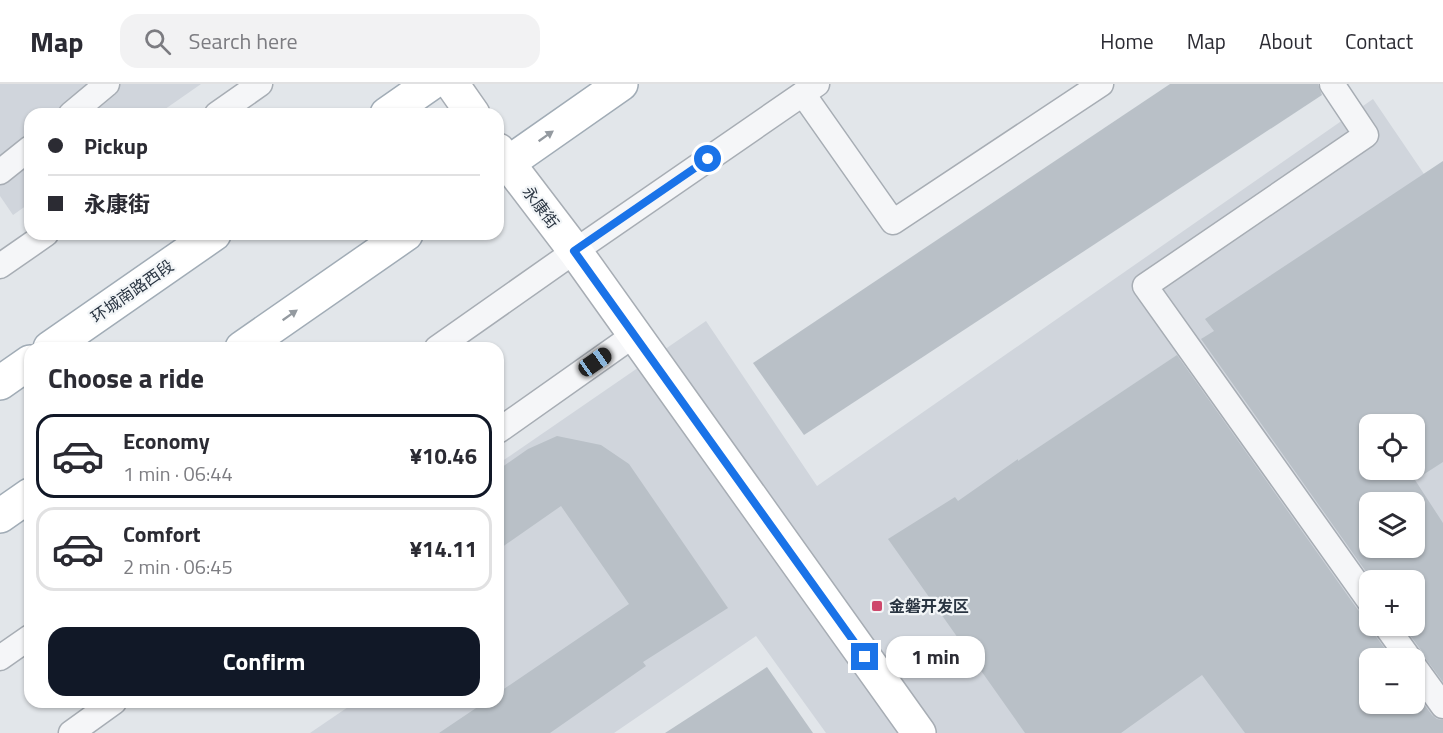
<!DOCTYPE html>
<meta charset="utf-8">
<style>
:root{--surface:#fff;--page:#f2f2f3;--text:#2b2b33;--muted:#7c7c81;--line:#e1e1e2;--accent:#111827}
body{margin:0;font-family:"Titillium Web","Noto Sans SC",sans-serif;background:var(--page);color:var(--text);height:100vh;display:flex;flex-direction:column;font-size:22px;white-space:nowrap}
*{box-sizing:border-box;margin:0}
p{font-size:20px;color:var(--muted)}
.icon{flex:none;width:33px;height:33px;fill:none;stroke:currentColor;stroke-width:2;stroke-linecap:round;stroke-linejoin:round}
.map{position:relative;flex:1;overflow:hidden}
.sheet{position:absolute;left:24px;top:258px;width:480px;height:366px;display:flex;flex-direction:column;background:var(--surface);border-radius:18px;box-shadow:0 2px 4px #0004}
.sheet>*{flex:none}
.hud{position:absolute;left:24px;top:24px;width:480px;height:132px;border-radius:18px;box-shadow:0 2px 4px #0004;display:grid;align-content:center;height:132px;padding:0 24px;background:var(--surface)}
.buttons{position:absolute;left:1359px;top:330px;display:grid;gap:12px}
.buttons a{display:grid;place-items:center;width:66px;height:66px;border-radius:12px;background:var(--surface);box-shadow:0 2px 4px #0004;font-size:30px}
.end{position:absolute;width:27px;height:27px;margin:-14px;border:8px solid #1a73e8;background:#fff;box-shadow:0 0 0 3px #fff}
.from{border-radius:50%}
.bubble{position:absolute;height:42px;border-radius:18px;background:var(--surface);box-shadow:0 2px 4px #0004;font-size:20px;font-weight:700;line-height:42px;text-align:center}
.car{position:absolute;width:18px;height:36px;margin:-18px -9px;border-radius:8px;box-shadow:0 0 4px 2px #0007;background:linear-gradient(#222 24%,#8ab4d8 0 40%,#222 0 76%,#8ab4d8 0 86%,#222 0)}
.hud b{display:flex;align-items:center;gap:21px;height:57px;font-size:22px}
.hud b+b{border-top:2px solid var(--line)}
.hud i{width:15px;height:15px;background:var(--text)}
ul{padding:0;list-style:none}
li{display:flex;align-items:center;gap:18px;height:84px;margin:0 12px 9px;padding:0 12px;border:3px solid var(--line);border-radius:18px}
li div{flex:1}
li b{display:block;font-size:22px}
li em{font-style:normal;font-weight:700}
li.on{border-color:var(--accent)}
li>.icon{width:54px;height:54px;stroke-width:1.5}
h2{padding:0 24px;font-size:27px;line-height:72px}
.cta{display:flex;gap:12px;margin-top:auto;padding:12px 24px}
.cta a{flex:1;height:69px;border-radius:18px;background:var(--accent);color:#fff;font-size:24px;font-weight:700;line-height:69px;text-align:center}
header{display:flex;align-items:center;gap:36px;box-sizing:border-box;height:84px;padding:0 30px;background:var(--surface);border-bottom:2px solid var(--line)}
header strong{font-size:28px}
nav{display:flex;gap:33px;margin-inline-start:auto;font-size:21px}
.search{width:420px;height:54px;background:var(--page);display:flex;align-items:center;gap:15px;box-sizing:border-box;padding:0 21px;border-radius:18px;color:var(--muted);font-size:22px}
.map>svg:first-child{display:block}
</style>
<header>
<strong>Map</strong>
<div class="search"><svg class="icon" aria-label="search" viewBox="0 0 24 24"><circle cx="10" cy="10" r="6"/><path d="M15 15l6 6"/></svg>Search here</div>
<nav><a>Home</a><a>Map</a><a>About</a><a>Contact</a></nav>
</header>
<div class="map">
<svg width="1443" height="649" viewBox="0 0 1443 649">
<rect width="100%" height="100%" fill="#e2e6ea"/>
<!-- built -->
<g fill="#d0d5dc" fill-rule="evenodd">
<path d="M 0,0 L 201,0 L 158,30 L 30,30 L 30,119 L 13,131 L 0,112 Z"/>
<path d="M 1373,15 L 1443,118 L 1443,649 L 826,649 L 756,552 L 614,649 L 310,649 L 354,619 L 354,618 L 498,618 L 498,380 L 706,237 L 817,402 ZM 1370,340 L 1414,340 L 1414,386 L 1370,386 ZM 1370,418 L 1414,418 L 1414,464 L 1370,464 ZM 1370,496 L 1414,496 L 1414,542 L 1370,542 ZM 1370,574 L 1414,574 L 1414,620 L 1370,620 Z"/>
</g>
<!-- building -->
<g fill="#b9c0c7" fill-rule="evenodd">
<path d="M 1170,0 L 1318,0 L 1322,11 L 804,351 L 753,279 Z"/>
<path d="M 1443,77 L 1443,378 L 1415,396 L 1443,439 L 1443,598 L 1423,571 L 1421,566 L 1403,542 L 1414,542 L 1414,496 L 1372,496 L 1201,255 L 1214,247 L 1205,235 ZM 1370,340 L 1414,340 L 1414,386 L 1370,386 ZM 1370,418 L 1414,418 L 1414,464 L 1370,464 Z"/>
<path d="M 1177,271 L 1358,526 L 1364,531 L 1370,532 L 1370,542 L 1372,542 L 1374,550 L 1392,574 L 1370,574 L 1370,620 L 1414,620 L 1414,607 L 1432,631 L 1437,635 L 1443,636 L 1443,649 L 1245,649 L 1202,591 L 1121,649 L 1025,649 L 888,455 L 955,413 L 958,417 L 1018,375 L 1018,377 Z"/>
<path d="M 557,352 L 601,361 L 629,380 L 728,524 L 643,578 L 646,582 L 550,649 L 439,649 L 485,618 L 498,618 L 498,609 L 629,520 L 561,422 L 498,466 L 498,386 L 528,365 Z"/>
<path d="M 767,583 L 813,649 L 665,649 Z"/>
</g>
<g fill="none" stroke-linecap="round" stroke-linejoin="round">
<defs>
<g id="lane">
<path d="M 1332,0 L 1366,51 L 1145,202 L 1370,518"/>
<path d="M 803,10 L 893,138 L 1101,0"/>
<path d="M 71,30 L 107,0"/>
<path d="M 217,30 L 260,0"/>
<path d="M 0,88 L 30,64"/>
<path d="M 0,182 L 46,150"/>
<path d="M 437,264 L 575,167 L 817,0"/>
<path d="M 498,347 L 634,251"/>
<path d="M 1386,542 L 1409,574"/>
<path d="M 0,574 L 30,553"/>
<path d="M 1414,582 L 1443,622"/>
<path d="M 71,649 L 114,618"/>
</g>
<g id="secondary">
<path d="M 452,0 L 473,30"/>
<path d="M 498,66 L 575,167 L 919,649"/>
</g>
<g id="primary">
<path d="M 387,30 L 430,0"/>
<path d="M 498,86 L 621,0"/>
<path d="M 50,264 L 214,150"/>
<path d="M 242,264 L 406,150"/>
<path d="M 0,299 L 30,278"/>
<path d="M 0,432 L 30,411"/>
</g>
</defs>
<!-- lane casing -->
<use href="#lane" stroke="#a7adb4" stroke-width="27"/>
<!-- secondary casing -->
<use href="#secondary" stroke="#a7adb4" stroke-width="36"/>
<!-- primary casing -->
<use href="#primary" stroke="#a1acb6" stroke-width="36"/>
<!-- lane -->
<use href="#lane" stroke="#f5f6f8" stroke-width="24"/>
<!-- secondary -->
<use href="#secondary" stroke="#fff" stroke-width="33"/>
<!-- primary -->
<use href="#primary" stroke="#fff" stroke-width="33"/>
</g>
<!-- one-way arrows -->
<defs><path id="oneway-solid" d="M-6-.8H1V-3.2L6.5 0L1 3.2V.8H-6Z" transform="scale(1.5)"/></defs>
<g fill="#949aa0">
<use href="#oneway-solid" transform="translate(546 52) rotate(-35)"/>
<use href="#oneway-solid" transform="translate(290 231) rotate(-35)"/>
</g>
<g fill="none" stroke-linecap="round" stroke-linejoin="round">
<!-- route -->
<path stroke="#1a73e8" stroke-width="8" d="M 708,75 L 574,167 L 865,573"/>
</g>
<!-- markers -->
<rect fill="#ce486c" stroke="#f2f5f7" stroke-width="2" x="871" y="516" width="12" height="12" rx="3"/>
<g text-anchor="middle" stroke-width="4.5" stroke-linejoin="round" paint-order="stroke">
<!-- street labels -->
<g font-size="16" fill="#2a3542" stroke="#f2f5f7">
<text transform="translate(541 123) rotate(53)" y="6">永康街</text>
<text transform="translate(132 207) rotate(-35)" y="6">环城南路西段</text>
</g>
<!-- poi labels -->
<g font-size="16" font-weight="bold" fill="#2a3542" stroke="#f2f5f7" text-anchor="start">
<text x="889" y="528">金磐开发区</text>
</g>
</g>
</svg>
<div class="buttons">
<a><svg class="icon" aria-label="locate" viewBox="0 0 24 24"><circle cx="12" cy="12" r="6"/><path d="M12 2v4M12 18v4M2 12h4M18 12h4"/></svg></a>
<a><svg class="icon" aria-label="layers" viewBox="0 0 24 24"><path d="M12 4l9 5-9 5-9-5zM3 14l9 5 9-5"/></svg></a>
<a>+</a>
<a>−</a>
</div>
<i class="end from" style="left:708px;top:75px"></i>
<i class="end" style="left:865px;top:573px"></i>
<div class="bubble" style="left:886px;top:552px;width:99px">1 min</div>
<i class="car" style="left:595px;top:278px;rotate:55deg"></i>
<div class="hud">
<b><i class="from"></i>Pickup</b>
<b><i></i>永康街</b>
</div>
<section class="sheet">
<h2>Choose a ride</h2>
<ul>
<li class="on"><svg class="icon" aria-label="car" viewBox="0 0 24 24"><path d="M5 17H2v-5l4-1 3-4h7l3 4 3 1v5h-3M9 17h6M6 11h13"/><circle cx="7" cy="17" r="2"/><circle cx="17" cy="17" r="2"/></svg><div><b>Economy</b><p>1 min · 06:44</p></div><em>¥10.46</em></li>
<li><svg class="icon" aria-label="car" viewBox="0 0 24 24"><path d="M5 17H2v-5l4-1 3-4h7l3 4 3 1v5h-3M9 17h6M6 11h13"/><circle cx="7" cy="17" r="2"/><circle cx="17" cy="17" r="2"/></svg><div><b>Comfort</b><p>2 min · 06:45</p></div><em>¥14.11</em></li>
</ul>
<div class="cta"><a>Confirm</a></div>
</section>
</div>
